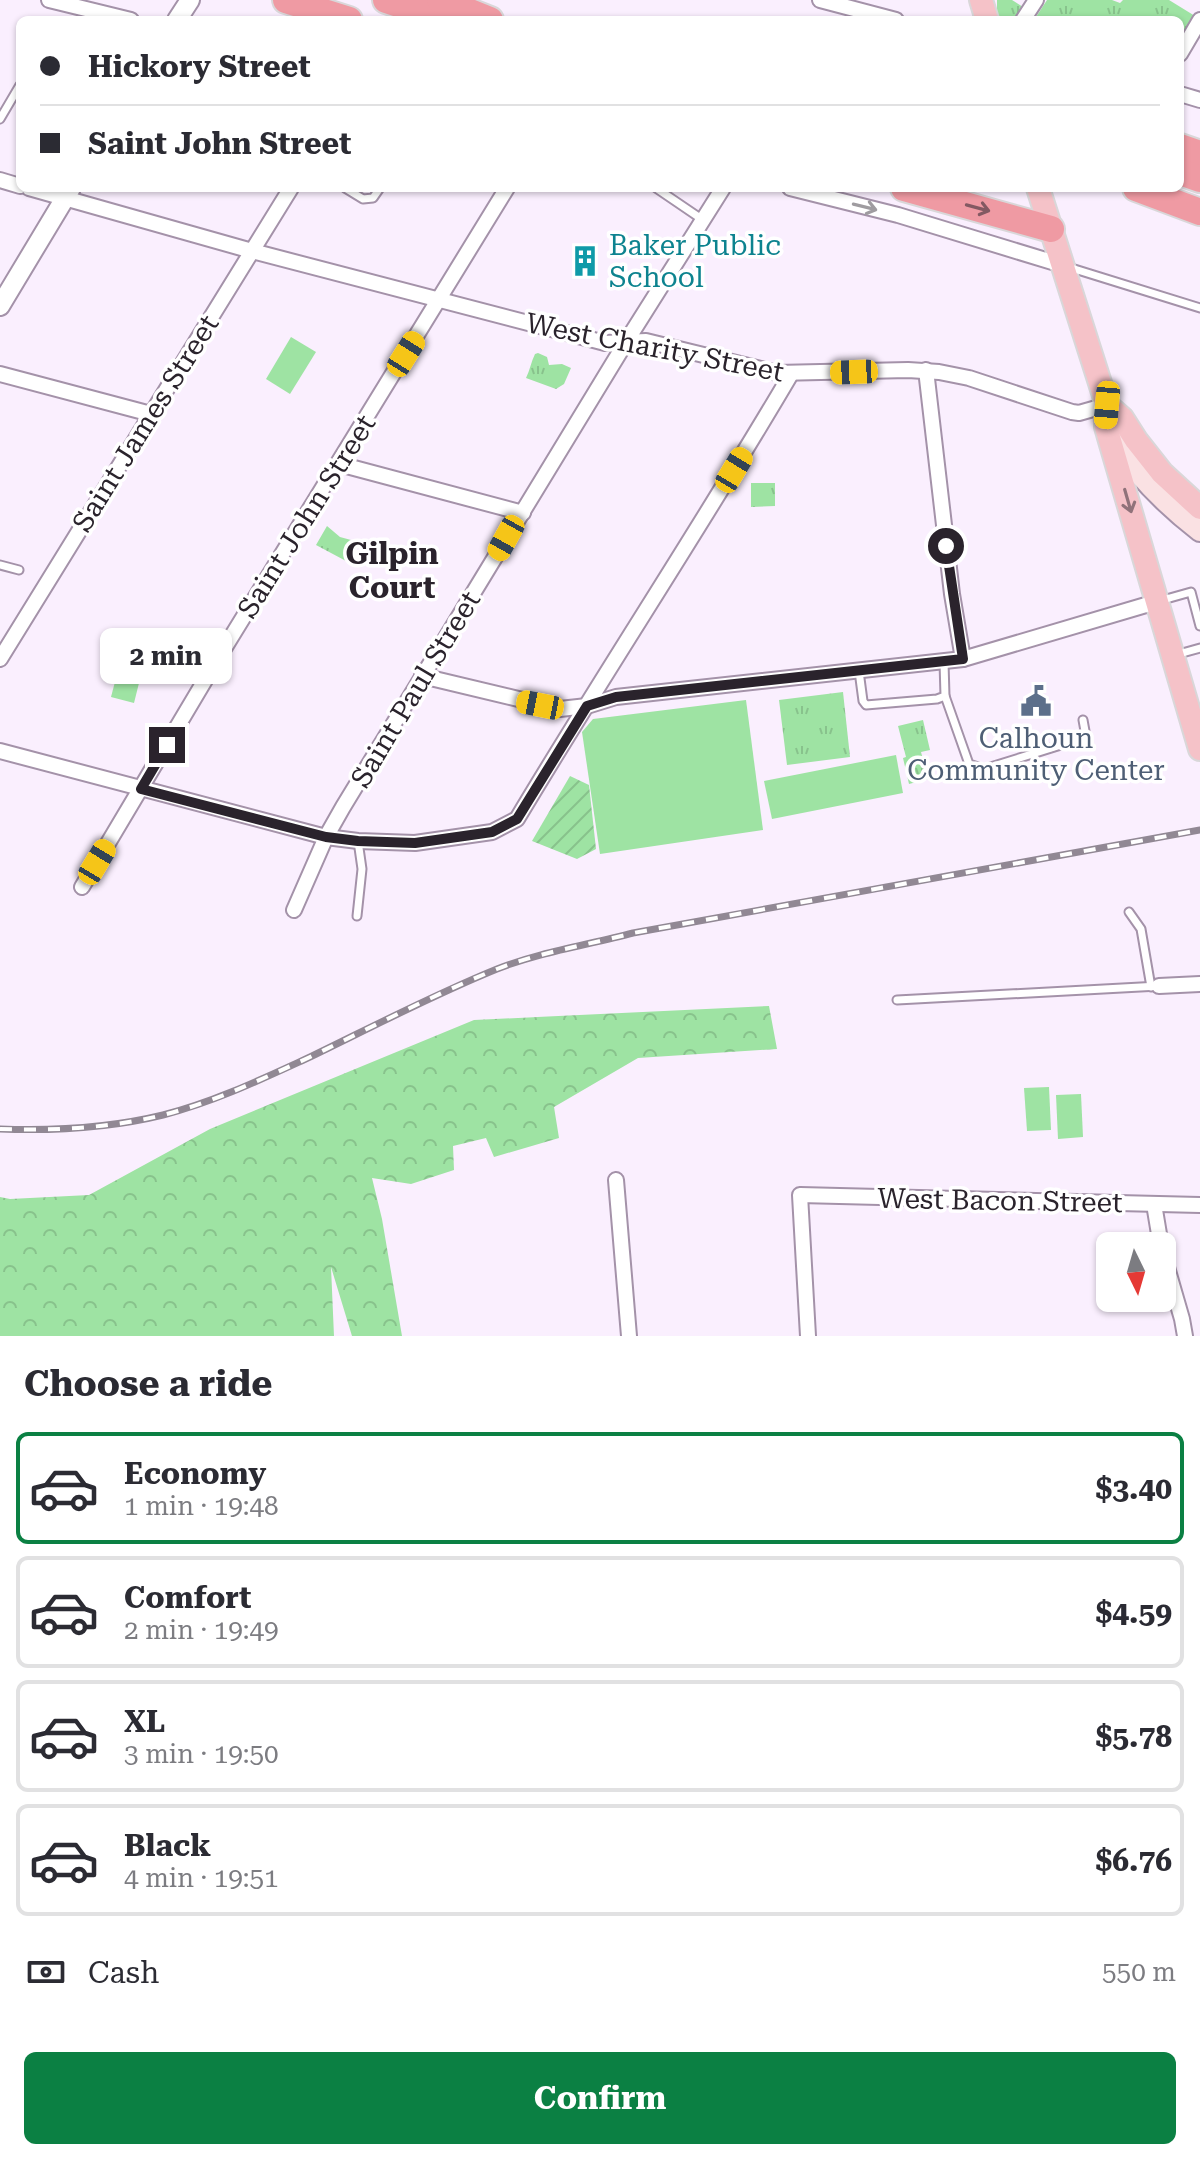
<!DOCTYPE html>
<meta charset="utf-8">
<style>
:root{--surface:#fff;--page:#f2f2f3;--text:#2b2b33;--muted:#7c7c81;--line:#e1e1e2;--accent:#0b8043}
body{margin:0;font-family:"Roboto Serif",serif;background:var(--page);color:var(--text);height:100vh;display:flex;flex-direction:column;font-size:30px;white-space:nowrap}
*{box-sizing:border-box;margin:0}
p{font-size:26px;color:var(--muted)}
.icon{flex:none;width:44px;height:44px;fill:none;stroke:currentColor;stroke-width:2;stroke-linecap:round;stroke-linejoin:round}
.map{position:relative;height:1336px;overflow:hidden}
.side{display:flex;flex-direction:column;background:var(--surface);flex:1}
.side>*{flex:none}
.top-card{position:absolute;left:16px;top:16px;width:1168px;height:176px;border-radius:12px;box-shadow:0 2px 6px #0004;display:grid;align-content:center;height:176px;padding:0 24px;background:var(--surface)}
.needle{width:52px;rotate:175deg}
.controls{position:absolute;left:1096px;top:1232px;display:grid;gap:16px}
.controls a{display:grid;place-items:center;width:80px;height:80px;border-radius:12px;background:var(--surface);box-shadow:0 2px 6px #0004;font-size:40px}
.end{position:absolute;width:36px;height:36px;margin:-18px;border:10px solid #2a232c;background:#fff;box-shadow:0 0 0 4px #fff}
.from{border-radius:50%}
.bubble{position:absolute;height:56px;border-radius:12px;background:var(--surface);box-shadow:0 2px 6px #0004;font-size:26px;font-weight:700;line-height:56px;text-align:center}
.car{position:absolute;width:24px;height:48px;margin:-24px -12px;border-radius:10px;box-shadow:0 0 6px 2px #0007;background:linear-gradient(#f5c518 24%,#345 0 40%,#f5c518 0 76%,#345 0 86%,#f5c518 0)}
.top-card b{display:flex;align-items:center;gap:28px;height:76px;font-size:30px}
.top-card b+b{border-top:2px solid var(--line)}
.top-card i{width:20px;height:20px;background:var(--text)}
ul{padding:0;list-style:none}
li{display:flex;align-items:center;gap:24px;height:112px;margin:0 16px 12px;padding:0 8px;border:4px solid var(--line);border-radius:12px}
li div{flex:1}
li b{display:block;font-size:30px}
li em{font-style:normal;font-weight:700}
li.active{border-color:var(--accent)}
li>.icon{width:72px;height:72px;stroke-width:1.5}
h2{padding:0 24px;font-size:36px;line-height:96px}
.pay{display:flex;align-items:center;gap:20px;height:88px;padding:0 24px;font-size:30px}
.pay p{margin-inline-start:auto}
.cta{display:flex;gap:16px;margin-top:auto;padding:16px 24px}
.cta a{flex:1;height:92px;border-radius:12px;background:var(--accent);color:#fff;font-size:32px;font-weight:700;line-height:92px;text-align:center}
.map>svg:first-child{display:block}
</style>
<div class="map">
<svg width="1200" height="1336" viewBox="0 0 1200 1336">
<defs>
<pattern id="grass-tufts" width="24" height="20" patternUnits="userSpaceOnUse" patternTransform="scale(2)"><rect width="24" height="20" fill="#9ee3a3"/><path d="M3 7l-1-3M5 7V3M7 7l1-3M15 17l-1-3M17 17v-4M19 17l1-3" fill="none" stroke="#88c28c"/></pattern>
<pattern id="forest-crowns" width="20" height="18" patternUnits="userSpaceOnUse" patternTransform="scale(2)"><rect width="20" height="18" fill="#9ee3a3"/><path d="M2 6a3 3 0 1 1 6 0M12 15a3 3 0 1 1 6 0" fill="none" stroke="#88c28c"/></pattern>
<pattern id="garden-furrows" width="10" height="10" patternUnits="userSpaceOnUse" patternTransform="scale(2)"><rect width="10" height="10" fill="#9ee3a3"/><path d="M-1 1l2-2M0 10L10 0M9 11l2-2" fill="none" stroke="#88c28c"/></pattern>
</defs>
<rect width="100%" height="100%" fill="#faeffe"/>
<!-- grass -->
<g fill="url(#grass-tufts)">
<path d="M 997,0 L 1012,0 L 1023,7 L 1016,20 L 1000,20 L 997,12 Z"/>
<path d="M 1047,0 L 1112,0 L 1120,3 L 1123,0 L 1169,0 L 1195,16 L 1180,39 L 1180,20 L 1034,20 Z"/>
<path d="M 538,353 L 547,357 L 549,365 L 562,364 L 571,368 L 564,384 L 556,389 L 526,378 C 530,370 531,362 535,354 Z"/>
<path d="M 751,483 L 775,483 L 775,506 L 751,507 Z"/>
<path d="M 327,526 L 340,537 L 351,540 L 352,550 L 346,561 L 316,545 Z"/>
<path d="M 843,692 L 850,757 L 787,765 L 779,700 Z"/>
<path d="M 923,720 L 930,750 L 921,752 L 928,779 L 909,784 L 903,758 L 906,757 L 898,726 Z"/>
</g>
<!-- forest -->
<path fill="url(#forest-crowns)" d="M 769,1006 L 777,1049 L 638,1058 L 554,1107 L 559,1138 L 494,1157 L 486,1138 L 453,1146 L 454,1170 L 411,1184 L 372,1178 L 382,1219 L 402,1336 L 352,1336 L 331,1267 L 334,1336 L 0,1336 L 0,1197 L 10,1199 L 89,1195 L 210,1129 L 474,1020 Z"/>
<!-- garden -->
<path fill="url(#garden-furrows)" d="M 570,776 L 589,785 L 596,849 L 577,859 L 532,841 Z"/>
<!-- pitch -->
<g fill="#9ee3a3">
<path d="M 291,337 L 316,352 L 290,394 L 266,379 Z"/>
<path d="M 116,678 L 139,683 L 134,703 L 111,697 Z"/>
<path d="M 746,700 L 763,830 L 600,854 L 582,732 L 593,719 Z"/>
<path d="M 896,755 L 903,793 L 772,819 L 764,781 Z"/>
<path d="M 1049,1087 L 1051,1130 L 1027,1131 L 1024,1088 Z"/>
<path d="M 1081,1094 L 1083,1137 L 1058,1139 L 1056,1095 Z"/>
</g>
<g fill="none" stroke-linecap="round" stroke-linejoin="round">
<defs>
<g id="service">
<path d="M 0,119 L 20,85"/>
<path d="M 345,188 L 363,199 L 373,198 L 380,188"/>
<path d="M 656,188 L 703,220"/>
<path d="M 1068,267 L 1200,308"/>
<path d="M 0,565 L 19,570"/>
<path d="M 1159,601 L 1191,592 L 1200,626"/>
<path d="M 1175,655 L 1200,648"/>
<path d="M 859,671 L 863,701 L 866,705 L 937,699 L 945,696 L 944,662"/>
<path d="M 945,696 L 969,764 L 984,769 L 1077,740 L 1085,731 L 1083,720"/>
<path d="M 1129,912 L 1141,929 L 1151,987"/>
<path d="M 357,916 L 362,869 L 358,841"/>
<path d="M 897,1000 L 1159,986"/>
</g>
<g id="minor">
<path d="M 49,0 L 131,20"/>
<path d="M 820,0 L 896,20"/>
<path d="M 1023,20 L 1036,0"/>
<path d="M 1180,54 L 1200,20"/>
<path d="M 1180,94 L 1200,100"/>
<path d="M 0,180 L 20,186"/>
<path d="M 29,188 L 252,251 L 605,343 L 646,341 L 777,373 L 908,370 L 939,372 L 969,378 L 1072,412 L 1079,413 L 1107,405"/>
<path d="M 790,188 L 898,215 L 1062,265"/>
<path d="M 926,370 L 952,594 L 963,659"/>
<path d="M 0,374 L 151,414"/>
<path d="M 339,464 L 523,513"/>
<path d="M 0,659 L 291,188"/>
<path d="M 422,676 L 560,709 L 587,706 L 616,697 L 963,659 L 1156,602"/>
<path d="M 0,751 L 326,837 L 358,841 L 415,843 L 492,832 L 517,819 C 606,670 703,524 791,374"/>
<path d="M 82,887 L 214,665 L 507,188"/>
<path d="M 294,910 L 326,837 L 343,807 L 626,342 L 723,188"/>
<path d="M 1159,986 L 1200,984"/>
<path d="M 616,1180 L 629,1336"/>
<path d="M 1154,1204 L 1161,1246"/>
<path d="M 1162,1250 L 1182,1319 L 1185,1336"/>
<path d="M 808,1336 L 800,1195 L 1200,1205"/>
</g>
<g id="tertiary">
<path d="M 177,20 L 190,0"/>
<path d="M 0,306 L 71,188"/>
</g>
<path id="secondary" d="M 1112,437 C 1135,474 1165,504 1200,531"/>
<g id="primary">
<path d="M 981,0 L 987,20"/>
<path d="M 1038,188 L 1107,405 L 1106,427 L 1110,441 L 1200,749"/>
<path d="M 1107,405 L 1122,418 L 1136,440 L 1162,473 L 1200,508"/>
</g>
<g id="motorway">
<path d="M 286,0 L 349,20"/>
<path d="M 386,0 L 446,20"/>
<path d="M 440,0 L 490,20"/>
<path d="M 1180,147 L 1200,154"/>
<path d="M 1180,172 L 1200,179"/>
<path d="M 904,188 L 1051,229"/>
<path d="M 1136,188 L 1200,212"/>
</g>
</defs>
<!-- service casing -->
<use href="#service" stroke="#a492a9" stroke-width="11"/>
<!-- minor casing -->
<use href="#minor" stroke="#a492a9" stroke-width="18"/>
<!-- tertiary casing -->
<use href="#tertiary" stroke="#a492a9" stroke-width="22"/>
<!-- secondary casing -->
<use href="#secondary" stroke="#a492a9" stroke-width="24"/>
<!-- primary casing -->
<use href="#primary" stroke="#d9d7d9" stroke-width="26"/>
<!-- motorway casing -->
<use href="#motorway" stroke="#d9d7d9" stroke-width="30"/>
<!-- service -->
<use href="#service" stroke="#fff" stroke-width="7"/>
<!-- minor -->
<use href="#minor" stroke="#fff" stroke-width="14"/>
<!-- tertiary -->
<use href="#tertiary" stroke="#fff" stroke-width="18"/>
<!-- secondary -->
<use href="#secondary" stroke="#fae1e3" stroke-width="20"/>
<!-- primary -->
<use href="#primary" stroke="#f5c2c8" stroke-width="22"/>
<!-- motorway -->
<use href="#motorway" stroke="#ef9aa3" stroke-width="26"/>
<defs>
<path id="rail" d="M 0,1129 C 54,1131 110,1128 163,1115 C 214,1102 262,1079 310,1057 C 372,1027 433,995 497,969 C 540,952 588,945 633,933 L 1200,830"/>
</defs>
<!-- rail casing -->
<use href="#rail" stroke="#918894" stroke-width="7"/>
<!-- rail -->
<use href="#rail" stroke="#fff" stroke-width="4" stroke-dasharray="12" stroke-linecap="butt"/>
</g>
<!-- one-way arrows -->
<defs><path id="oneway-shaft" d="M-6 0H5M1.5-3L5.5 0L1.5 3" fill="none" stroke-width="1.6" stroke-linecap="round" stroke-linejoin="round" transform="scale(2)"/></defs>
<use stroke="#9f9ca0" href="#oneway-shaft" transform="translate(865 207) rotate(14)"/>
<use stroke="#835962" href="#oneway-shaft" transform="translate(978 208) rotate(15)"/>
<use stroke="#90727a" href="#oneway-shaft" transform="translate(1128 501) rotate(74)"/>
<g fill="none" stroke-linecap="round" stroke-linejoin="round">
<!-- route -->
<path stroke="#2a232c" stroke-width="10" d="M 167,745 L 141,789 L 326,837 L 358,841 L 415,843 L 492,832 L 517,819 L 587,706 L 616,697 L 963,659 L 946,546"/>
</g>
<!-- icons -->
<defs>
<symbol id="building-bare" viewBox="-9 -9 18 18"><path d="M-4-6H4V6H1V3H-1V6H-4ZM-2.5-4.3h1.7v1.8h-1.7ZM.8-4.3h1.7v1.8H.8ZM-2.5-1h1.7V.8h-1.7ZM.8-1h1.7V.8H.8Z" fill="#0f9aa8" stroke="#fff" stroke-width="2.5" paint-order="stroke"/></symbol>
<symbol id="civic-bare" viewBox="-9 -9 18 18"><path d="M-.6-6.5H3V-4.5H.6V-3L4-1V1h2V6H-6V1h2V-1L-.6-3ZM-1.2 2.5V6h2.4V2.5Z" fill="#5c6f8a" stroke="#fff" stroke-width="2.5" paint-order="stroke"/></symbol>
</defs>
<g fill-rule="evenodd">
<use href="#building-bare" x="563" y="239" width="44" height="44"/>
<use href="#civic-bare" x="1014" y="679" width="44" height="44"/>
</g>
<g text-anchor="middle" stroke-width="7" stroke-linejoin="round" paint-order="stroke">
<!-- culture labels -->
<g font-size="28" fill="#0d838f" stroke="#fff" text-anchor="start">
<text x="609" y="255">Baker Public<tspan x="609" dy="32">School</tspan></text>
</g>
<!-- street labels -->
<g font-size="28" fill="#2a232c" stroke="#fff">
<text transform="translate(655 347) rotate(11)" y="10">West Charity Street</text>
<text transform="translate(145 423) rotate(-58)" y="10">Saint James Street</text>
<text transform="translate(306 516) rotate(-58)" y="10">Saint John Street</text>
<text transform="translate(415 689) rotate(-59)" y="10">Saint Paul Street</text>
<text transform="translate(1000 1200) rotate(1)" y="10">West Bacon Street</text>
</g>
<!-- service labels -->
<g font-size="28" fill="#4e5e75" stroke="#fff">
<text x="1036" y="748">Calhoun<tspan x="1036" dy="32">Community Center</tspan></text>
</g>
<!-- neighbourhood labels -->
<g font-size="30" font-weight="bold" fill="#2a232c" stroke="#fff">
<text x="392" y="564">Gilpin<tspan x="392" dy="34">Court</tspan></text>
</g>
</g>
</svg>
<div class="controls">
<a><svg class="needle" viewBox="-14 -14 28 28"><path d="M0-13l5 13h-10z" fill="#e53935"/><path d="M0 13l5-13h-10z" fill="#7c7c81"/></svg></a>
</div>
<i class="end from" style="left:946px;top:546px"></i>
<i class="end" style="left:167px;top:745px"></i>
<div class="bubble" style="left:100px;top:628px;width:132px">2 min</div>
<i class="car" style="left:406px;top:354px;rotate:32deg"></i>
<i class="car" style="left:854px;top:372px;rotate:268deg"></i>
<i class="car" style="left:1107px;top:405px;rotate:185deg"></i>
<i class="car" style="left:734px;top:470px;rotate:31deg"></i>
<i class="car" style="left:506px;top:538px;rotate:209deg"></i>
<i class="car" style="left:540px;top:705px;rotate:281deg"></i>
<i class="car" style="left:97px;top:862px;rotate:31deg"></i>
<div class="top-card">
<b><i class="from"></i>Hickory Street</b>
<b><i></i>Saint John Street</b>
</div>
</div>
<section class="side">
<h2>Choose a ride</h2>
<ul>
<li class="active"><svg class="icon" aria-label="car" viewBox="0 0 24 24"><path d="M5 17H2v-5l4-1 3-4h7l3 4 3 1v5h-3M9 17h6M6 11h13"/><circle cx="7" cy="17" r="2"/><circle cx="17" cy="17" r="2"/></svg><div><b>Economy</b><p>1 min · 19:48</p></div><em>$3.40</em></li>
<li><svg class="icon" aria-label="car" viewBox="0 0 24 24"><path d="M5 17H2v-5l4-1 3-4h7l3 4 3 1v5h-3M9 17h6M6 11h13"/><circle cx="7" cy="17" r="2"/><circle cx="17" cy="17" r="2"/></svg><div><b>Comfort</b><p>2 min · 19:49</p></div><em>$4.59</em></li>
<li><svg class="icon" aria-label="car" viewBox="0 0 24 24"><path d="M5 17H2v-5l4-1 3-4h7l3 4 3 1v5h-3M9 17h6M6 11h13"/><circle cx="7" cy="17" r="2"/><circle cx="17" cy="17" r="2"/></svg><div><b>XL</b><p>3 min · 19:50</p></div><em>$5.78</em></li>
<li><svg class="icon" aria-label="car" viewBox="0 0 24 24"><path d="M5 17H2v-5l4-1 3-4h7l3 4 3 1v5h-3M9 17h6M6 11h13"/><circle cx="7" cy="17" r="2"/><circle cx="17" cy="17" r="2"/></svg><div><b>Black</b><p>4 min · 19:51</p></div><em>$6.76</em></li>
</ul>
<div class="pay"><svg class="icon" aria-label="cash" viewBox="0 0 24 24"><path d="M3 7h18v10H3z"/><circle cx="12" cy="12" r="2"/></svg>Cash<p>550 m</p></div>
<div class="cta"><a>Confirm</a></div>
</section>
